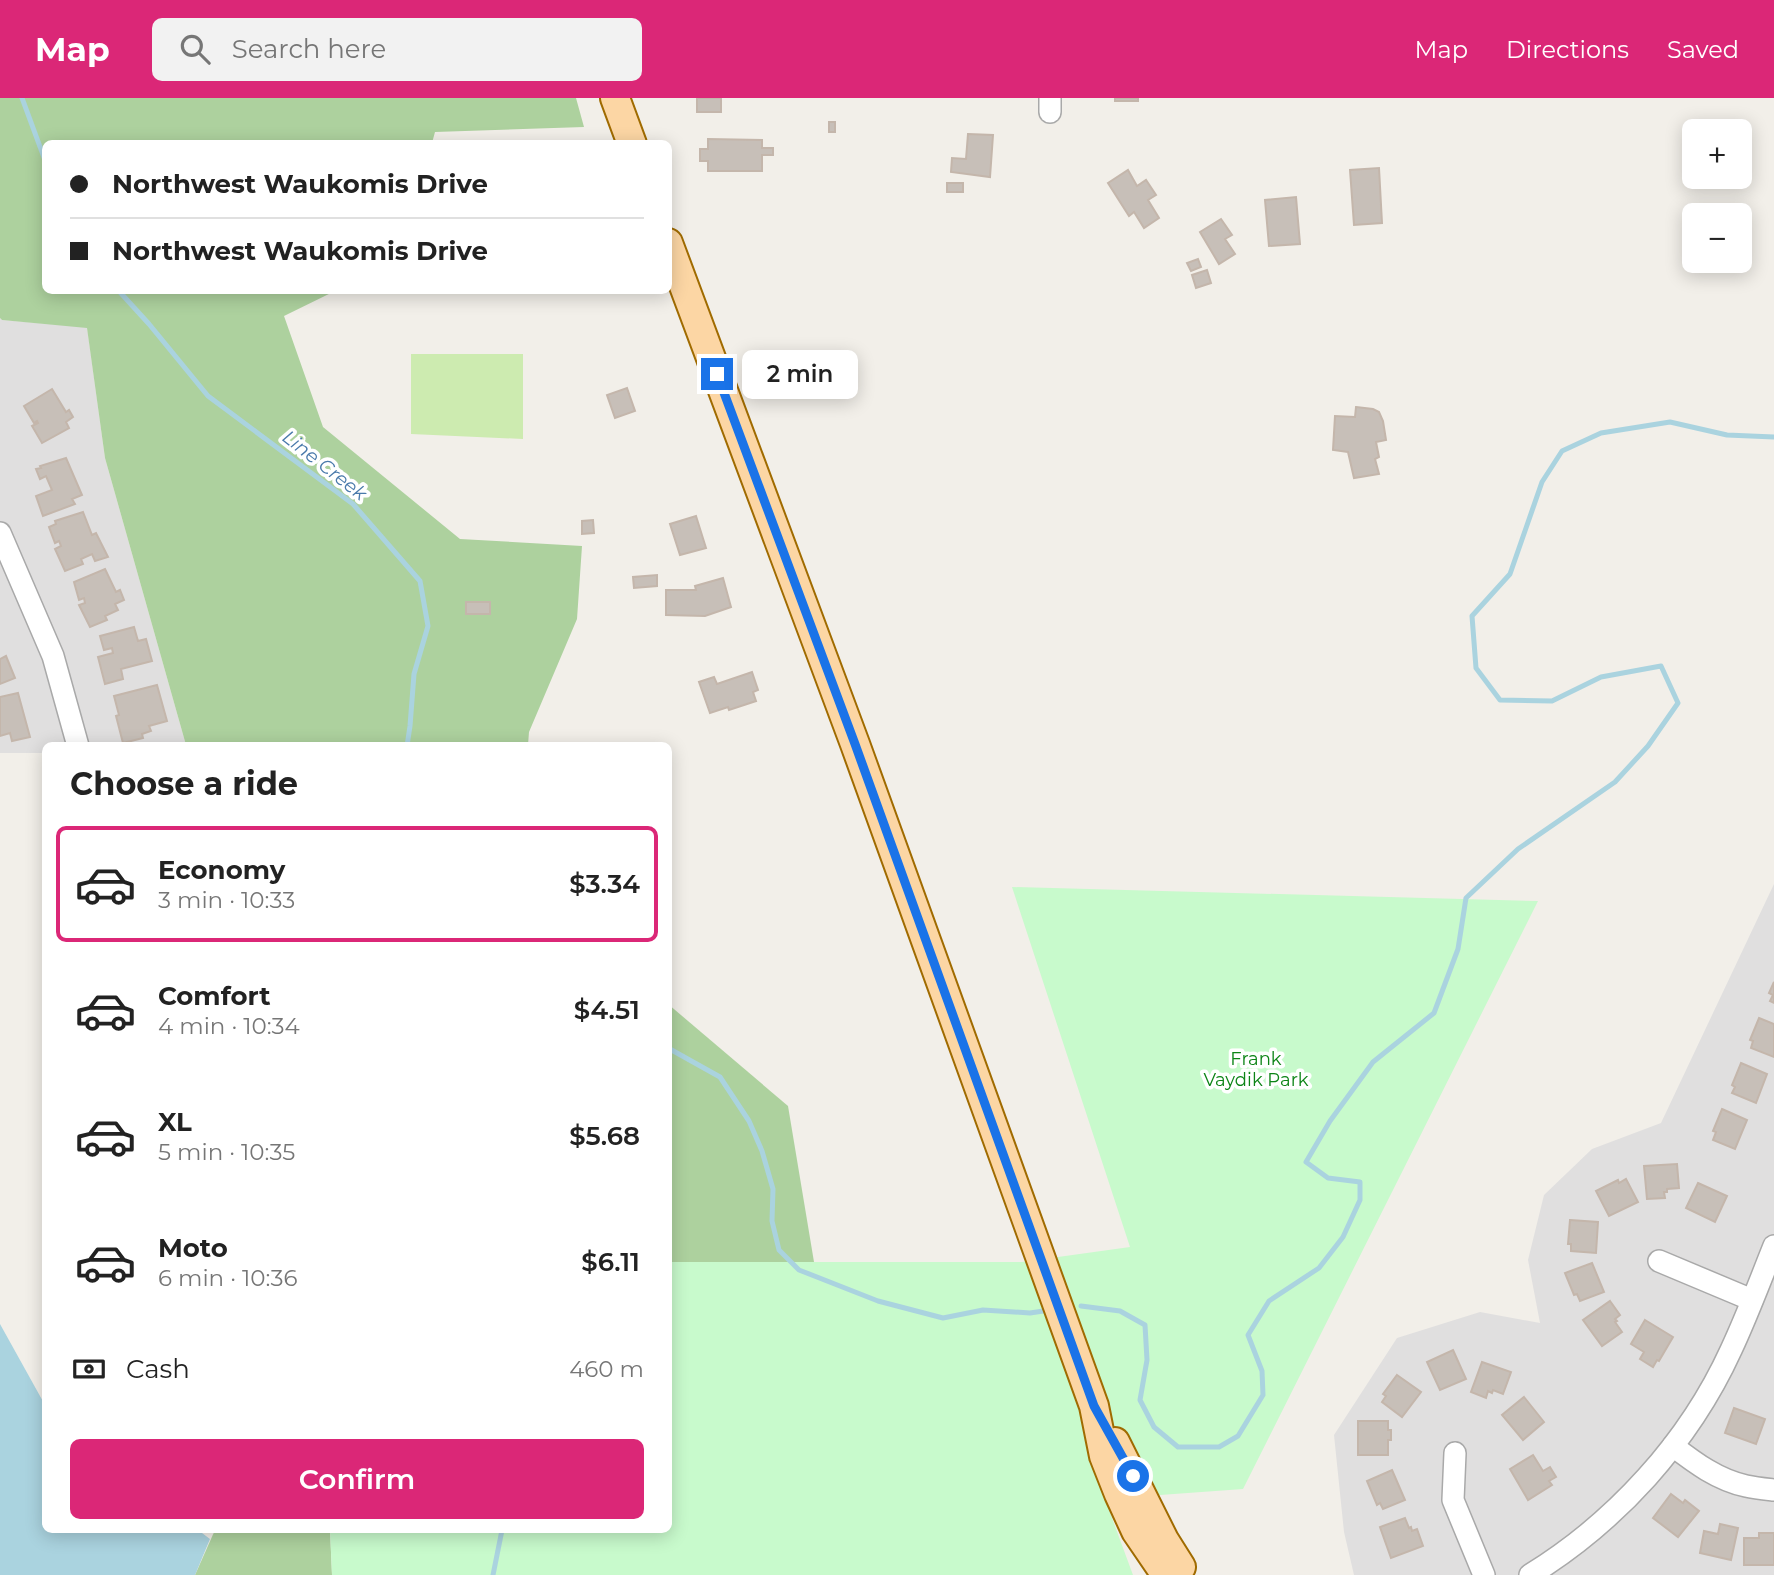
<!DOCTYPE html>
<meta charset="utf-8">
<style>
:root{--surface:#fff;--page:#f2f2f2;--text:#222;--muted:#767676;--line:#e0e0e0;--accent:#db2777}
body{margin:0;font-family:Montserrat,sans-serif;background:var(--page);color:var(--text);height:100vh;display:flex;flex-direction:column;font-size:26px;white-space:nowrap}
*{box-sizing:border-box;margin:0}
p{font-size:23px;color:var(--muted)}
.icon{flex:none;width:38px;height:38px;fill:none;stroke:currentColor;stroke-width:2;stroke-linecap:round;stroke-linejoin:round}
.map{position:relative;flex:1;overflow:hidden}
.drawer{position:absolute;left:42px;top:644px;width:630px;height:791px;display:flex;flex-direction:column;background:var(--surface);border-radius:10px;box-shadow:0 4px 18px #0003}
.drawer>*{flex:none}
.banner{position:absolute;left:42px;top:42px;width:630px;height:154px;border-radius:10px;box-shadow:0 4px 18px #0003;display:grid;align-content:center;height:154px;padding:0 28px;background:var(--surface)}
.controls{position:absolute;left:1682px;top:21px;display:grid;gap:14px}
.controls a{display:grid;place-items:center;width:70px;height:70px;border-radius:10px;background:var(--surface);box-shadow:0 4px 18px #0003;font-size:35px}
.end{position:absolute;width:32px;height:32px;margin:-16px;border:9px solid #1a73e8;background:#fff;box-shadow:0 0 0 4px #fff}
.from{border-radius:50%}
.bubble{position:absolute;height:49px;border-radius:10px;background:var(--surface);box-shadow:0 4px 18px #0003;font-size:23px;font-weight:600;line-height:49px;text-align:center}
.banner b{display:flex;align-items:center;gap:24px;height:66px;font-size:26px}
.banner b+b{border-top:2px solid var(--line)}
.banner i{width:18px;height:18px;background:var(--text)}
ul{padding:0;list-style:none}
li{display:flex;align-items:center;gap:21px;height:116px;margin:0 14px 10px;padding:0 14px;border:4px solid transparent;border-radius:10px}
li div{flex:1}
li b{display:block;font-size:26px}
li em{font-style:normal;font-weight:600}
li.current{border-color:var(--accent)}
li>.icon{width:63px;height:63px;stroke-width:1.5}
h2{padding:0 28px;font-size:32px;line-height:84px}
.pay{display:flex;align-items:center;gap:18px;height:77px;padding:0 28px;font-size:26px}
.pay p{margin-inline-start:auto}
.action{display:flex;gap:14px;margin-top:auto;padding:14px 28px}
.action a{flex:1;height:80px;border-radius:10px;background:var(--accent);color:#fff;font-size:28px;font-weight:600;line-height:80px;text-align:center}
header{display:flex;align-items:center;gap:42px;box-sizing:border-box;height:98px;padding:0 35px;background:var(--accent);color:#fff}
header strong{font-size:33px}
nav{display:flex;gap:38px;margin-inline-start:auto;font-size:24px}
.search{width:490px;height:63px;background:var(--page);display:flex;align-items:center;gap:18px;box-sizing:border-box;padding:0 24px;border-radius:10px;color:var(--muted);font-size:26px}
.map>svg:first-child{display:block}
</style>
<header>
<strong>Map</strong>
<div class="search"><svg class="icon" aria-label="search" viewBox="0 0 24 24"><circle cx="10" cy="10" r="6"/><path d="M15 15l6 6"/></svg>Search here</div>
<nav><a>Map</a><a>Directions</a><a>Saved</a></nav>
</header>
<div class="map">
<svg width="1774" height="1477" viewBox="0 0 1774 1477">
<rect width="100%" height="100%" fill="#f2efe9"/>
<!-- residential -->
<g fill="#e0dfdf">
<path d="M 0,220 L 2,222 L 87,229 L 105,360 L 186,647 L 46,648 L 45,655 L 0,655 Z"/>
<path d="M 1774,786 L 1774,1477 L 1354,1477 L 1344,1434 L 1334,1337 L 1397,1240 L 1480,1214 L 1540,1225 L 1528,1162 L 1544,1097 L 1592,1051 L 1661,1025 Z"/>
</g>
<!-- grass -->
<path fill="#cdebb0" d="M 411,256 L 523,256 L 523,341 L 411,336 Z"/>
<!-- forest -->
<g fill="#add19e">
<path d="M 0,0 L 576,0 L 584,29 L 435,34 L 432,45 L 46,46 L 46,192 L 335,193 L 284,218 L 323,329 L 460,441 L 582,448 L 577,521 L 529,634 L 528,647 L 186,647 L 105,360 L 87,230 L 2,222 L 0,220 Z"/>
<path d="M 668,906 L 788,1008 L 814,1164 L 669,1164 Z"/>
<path d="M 215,1432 L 330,1432 L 332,1477 L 195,1477 Z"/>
</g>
<!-- park -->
<path fill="#c8facc" d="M 1012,789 L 1538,803 L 1243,1391 L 1105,1401 L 1133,1477 L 332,1477 L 330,1432 L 668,1432 L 669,1164 L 1022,1164 L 1130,1149 Z"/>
<!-- water -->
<path fill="#aad3df" d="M 0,1226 L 45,1307 L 46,1432 L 198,1432 L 210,1441 L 195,1477 L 0,1477 Z"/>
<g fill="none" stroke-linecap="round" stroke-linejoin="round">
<!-- stream -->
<g stroke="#aad3df" stroke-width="5">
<path d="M 22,0 L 46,65"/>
<path d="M 118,192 L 149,226 L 208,298 L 353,406 L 420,483 L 428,528 L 414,576 L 410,628 L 407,648"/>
<path d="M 668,950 L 720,979 L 749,1023 L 762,1053 L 773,1091 L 772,1123 L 779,1152 L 799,1172 L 878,1203 L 943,1220 L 983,1212 L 1030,1215 L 1050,1212"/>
<path d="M 1081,1208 L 1120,1213 L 1145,1227 L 1147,1262 L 1140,1302 L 1154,1329 L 1178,1349 L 1219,1349 L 1238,1338 L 1263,1297 L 1262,1273 L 1248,1237 L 1269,1203 L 1319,1170 L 1343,1139 L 1360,1102 L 1360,1084 L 1328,1080 L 1306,1064 L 1330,1023 L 1373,964 L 1434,915 L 1458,851 L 1466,800 L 1518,751 L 1615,684 L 1648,648 L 1678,605 L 1661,568 L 1601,579 L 1552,603 L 1500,602 L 1476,570 L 1472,518 L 1510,476 L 1542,384 L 1562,353 L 1601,335 L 1670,324 L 1727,337 L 1774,339"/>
<path d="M 493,1477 L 502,1432"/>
</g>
</g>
<!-- building -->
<g fill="#c7bfb8" stroke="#c4b6ab" stroke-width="2">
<rect x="697" y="0" width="24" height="14"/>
<rect x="1115" y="0" width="23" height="3"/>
<rect x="829" y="24" width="6" height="10"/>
<path d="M 968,36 L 993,37 L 990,79 L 951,74 L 952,60 L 966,61 Z"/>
<path d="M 708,41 L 762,42 L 762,50 L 773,50 L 773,57 L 762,57 L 762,73 L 708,73 L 708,63 L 700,63 L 700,51 L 708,51 Z"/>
<path d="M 1379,70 L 1382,125 L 1354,127 L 1350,72 Z"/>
<path d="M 1128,72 L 1137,88 L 1146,82 L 1156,97 L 1148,102 L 1159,120 L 1144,130 L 1134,114 L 1129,118 L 1108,85 Z"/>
<rect x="947" y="85" width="16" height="9"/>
<path d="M 1296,99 L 1300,146 L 1269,148 L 1265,102 Z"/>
<path d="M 1221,121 L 1232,137 L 1225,141 L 1235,156 L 1219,166 L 1200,134 Z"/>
<path d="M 1198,161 L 1201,169 L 1191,173 L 1187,165 Z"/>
<path d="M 1207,172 L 1211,185 L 1196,190 L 1192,177 Z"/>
<path d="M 627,290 L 635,313 L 615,320 L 607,297 Z"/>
<path d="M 52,291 L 66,314 L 69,312 L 73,319 L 66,324 L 69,330 L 42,345 L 32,328 L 38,325 L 37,323 L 34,325 L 24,308 Z"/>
<path d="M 1356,309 L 1373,311 L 1379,314 L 1383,323 L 1386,342 L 1376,344 L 1379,359 L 1375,361 L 1379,376 L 1354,380 L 1348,354 L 1333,352 L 1335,318 L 1355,319 Z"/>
<path d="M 66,360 L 82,397 L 72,401 L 75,406 L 43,418 L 36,398 L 52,392 L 46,378 L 40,381 L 36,371 L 41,370 L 40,368 Z"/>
<path d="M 83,414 L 92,437 L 96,435 L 108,459 L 95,463 L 92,456 L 81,461 L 83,466 L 65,473 L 55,451 L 61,448 L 59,443 L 55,445 L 49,429 L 56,426 L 55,423 Z"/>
<path d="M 696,418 L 706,450 L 680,457 L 670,426 Z"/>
<path d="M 593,422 L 594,435 L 582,436 L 582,423 Z"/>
<path d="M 105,471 L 116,494 L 120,492 L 124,502 L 115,506 L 118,512 L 105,518 L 107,522 L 90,529 L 79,507 L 85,505 L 84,500 L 79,502 L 74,484 Z"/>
<path d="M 657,477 L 657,488 L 634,490 L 633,479 Z"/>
<path d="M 723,480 L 731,509 L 705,518 L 666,517 L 666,492 L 696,492 L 695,488 Z"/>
<rect x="466" y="504" width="24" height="12"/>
<path d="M 134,529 L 138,543 L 146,541 L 152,563 L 121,571 L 123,581 L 105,586 L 98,559 L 113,555 L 112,550 L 104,552 L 100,538 Z"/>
<path d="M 6,558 L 15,580 L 0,586 L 0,561 Z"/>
<path d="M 752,574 L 758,592 L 753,594 L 756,603 L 729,612 L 728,609 L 710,615 L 699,584 L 714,579 L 717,586 Z"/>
<path d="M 157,587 L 167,623 L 149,628 L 151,633 L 142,636 L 143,640 L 123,645 L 116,618 L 119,617 L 114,598 Z"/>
<path d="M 18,595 L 30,639 L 12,643 L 10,635 L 0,638 L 0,599 Z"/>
<path d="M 1774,884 L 1774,905 L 1770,903 L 1773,897 L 1769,895 Z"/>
<path d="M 1759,920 L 1774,926 L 1774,959 L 1751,950 L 1753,943 L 1750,942 Z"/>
<path d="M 1741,965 L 1767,976 L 1756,1005 L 1732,995 L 1735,989 L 1732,987 Z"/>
<path d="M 1722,1011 L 1747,1022 L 1735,1051 L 1713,1042 L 1716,1034 L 1713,1033 Z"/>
<path d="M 1677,1066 L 1679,1090 L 1667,1091 L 1667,1094 L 1664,1094 L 1665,1100 L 1647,1101 L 1644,1068 Z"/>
<path d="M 1626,1081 L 1638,1104 L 1609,1118 L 1596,1093 L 1618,1082 L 1619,1085 Z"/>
<path d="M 1698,1085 L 1727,1098 L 1715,1124 L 1686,1110 Z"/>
<path d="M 1570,1122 L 1598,1124 L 1596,1155 L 1571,1153 L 1571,1146 L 1568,1146 Z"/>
<path d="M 1592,1165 L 1604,1194 L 1580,1203 L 1577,1196 L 1574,1197 L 1565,1175 Z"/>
<path d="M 1610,1203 L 1620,1217 L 1615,1221 L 1617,1223 L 1615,1224 L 1622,1234 L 1602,1248 L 1583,1222 Z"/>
<path d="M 1645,1222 L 1673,1239 L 1659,1263 L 1657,1262 L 1653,1269 L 1640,1261 L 1644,1254 L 1631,1246 Z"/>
<path d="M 1453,1252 L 1466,1281 L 1440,1292 L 1427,1264 Z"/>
<path d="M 1482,1264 L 1511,1274 L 1503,1296 L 1493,1292 L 1492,1295 L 1488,1293 L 1486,1300 L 1471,1294 Z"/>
<path d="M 1397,1277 L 1421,1294 L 1402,1319 L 1382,1304 L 1386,1298 L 1383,1296 Z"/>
<path d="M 1524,1299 L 1544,1324 L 1523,1342 L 1502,1317 Z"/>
<path d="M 1734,1310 L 1765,1321 L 1756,1346 L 1725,1335 Z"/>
<path d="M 1358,1323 L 1388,1323 L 1388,1332 L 1391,1332 L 1391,1342 L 1388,1342 L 1388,1357 L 1358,1357 Z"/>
<path d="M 1533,1357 L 1543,1373 L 1550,1369 L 1556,1379 L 1549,1383 L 1552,1387 L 1528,1402 L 1510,1371 Z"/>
<path d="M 1392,1372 L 1405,1402 L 1383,1411 L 1380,1405 L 1377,1407 L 1367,1383 Z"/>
<path d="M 1671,1396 L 1683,1405 L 1685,1402 L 1699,1413 L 1678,1439 L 1653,1420 Z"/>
<path d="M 1405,1420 L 1409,1430 L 1411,1429 L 1412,1433 L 1417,1431 L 1423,1448 L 1391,1460 L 1380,1429 Z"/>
<path d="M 1720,1426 L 1738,1430 L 1731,1462 L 1700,1455 L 1704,1433 L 1718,1436 Z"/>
<path d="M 1759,1435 L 1774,1435 L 1774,1467 L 1744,1467 L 1744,1440 L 1759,1440 Z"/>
</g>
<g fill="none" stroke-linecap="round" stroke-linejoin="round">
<defs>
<g id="minor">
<path d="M 1050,0 L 1050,14"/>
<path d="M 0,435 L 53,558 L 78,648"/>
<path d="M 1659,1163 L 1752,1202"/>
<path d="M 1673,1348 C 1695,1365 1718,1382 1746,1388 C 1755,1390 1765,1391 1774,1392"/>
<path d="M 1455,1355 L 1453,1402 L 1484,1477"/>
<path d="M 1530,1477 C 1616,1424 1689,1344 1731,1252 C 1747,1218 1760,1183 1774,1148"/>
</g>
<g id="major">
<path d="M 615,0 L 632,46"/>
<path d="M 668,145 L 855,646 L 1094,1308 L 1104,1358 L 1119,1396 L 1136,1433 L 1166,1477"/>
<path d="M 1115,1344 L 1164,1442 L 1181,1469"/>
</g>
</defs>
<!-- minor casing -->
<use href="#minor" stroke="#a9a9a9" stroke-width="24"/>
<!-- major casing -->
<use href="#major" stroke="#a06b00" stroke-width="32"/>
<!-- minor -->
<use href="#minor" stroke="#fff" stroke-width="21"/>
<!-- major -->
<use href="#major" stroke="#fcd6a4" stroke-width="28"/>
</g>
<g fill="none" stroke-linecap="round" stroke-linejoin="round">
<!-- route -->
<path stroke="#1a73e8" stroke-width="9" d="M 717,276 L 855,646 L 1094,1308 L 1133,1378"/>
</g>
<g text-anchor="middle" stroke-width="7" stroke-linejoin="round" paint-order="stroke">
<!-- park labels -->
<g font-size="18" fill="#0c8416" stroke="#fff">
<text x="1256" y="967">Frank<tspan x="1256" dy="21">Vaydik Park</tspan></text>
</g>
<!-- water labels -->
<g font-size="19" font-style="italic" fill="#4a7aab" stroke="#fff">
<text transform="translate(325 367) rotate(38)" y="7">Line Creek</text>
</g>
</g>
</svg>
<div class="controls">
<a>+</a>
<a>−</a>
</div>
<i class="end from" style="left:1133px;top:1378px"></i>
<i class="end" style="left:717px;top:276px"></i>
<div class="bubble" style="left:742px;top:252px;width:116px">2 min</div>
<div class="banner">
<b><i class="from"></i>Northwest Waukomis Drive</b>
<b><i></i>Northwest Waukomis Drive</b>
</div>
<section class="drawer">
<h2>Choose a ride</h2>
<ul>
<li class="current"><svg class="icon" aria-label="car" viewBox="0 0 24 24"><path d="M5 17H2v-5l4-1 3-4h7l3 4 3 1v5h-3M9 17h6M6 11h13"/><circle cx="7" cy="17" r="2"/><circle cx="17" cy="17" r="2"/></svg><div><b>Economy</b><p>3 min · 10:33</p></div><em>$3.34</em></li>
<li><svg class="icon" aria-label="car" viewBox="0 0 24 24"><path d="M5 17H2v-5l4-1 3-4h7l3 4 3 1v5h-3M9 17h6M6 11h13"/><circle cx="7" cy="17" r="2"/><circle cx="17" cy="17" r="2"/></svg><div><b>Comfort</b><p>4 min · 10:34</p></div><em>$4.51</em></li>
<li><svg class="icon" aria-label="car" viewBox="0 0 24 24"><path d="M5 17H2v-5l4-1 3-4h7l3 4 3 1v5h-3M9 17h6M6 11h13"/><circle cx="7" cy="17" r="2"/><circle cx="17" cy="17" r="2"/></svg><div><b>XL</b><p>5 min · 10:35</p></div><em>$5.68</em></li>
<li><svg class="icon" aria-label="car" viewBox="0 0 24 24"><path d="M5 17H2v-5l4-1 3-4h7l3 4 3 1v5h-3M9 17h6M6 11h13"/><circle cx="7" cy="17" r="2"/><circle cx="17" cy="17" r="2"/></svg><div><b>Moto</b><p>6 min · 10:36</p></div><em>$6.11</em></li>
</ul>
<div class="pay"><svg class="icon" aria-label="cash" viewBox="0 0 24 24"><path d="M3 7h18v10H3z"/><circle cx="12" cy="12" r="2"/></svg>Cash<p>460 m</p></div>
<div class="action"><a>Confirm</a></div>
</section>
</div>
